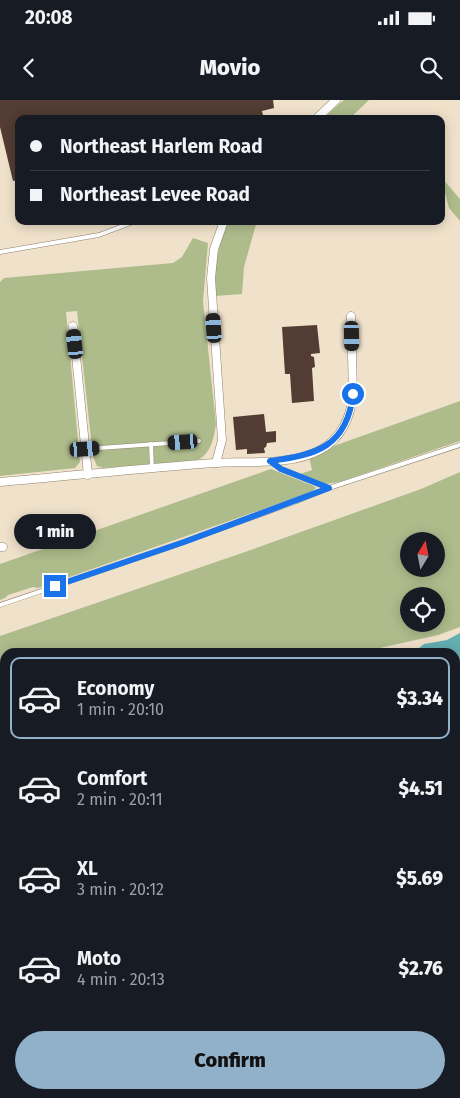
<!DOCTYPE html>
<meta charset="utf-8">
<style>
:root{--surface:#171b24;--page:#242831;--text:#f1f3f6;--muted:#9ea1a6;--line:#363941;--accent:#91b0ca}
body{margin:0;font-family:"Fira Sans",sans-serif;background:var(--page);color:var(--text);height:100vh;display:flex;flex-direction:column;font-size:19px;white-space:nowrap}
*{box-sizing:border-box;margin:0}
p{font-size:16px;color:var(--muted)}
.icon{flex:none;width:28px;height:28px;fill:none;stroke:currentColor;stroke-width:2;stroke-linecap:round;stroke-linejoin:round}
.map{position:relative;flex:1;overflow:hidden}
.details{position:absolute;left:0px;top:548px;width:460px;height:451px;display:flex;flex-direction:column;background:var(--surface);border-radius:15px 15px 0 0;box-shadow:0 2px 12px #0003}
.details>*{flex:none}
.hud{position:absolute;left:15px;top:15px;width:430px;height:110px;border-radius:10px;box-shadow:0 2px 12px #0003;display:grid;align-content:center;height:110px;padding:0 15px;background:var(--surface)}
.needle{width:32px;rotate:10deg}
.fabs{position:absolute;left:400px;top:432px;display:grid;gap:10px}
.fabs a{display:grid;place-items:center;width:45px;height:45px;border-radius:50%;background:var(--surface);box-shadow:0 2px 12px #0003;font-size:25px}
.end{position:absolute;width:22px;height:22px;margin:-11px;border:6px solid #1a73e8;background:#fff;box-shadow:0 0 0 2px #fff}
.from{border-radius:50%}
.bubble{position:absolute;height:35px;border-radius:18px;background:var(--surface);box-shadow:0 2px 12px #0003;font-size:16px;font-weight:800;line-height:35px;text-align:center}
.car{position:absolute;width:15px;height:30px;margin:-15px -8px;border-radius:6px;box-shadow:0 0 4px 1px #0007;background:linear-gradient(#222 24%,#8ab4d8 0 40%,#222 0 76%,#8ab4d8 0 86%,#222 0)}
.hud b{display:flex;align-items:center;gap:18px;height:48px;font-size:19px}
.hud b+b{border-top:1px solid var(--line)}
.hud i{width:12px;height:12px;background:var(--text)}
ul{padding:9px 0 0;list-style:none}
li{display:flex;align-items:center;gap:15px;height:82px;margin:0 10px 8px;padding:0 5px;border:2px solid transparent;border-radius:10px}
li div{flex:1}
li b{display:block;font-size:19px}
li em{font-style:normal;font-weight:800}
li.selected{border-color:var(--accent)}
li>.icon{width:45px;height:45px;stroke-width:1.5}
.primary-button{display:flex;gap:10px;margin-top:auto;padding:10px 15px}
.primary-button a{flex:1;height:58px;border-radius:30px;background:var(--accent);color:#111;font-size:20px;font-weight:800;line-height:58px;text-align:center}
.status{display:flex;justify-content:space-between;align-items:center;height:35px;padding:0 25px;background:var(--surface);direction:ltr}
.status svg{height:14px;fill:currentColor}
header{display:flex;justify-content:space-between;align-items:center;height:65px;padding:0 15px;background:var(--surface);font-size:22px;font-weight:800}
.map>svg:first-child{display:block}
</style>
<div class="status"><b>20:08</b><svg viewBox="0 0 49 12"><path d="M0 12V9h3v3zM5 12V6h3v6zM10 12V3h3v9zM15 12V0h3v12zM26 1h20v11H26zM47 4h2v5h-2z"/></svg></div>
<header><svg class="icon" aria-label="back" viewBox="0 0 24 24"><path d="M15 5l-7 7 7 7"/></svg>Movio<svg class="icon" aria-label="search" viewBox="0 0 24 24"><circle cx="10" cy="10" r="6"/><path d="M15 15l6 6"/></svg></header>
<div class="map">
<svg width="460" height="998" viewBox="0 0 460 998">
<rect width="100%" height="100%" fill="#efe1ca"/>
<!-- green -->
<g fill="#aebc8c" fill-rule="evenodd">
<path d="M 344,0 L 369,0 L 349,19 L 322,19 Z"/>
<path d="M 441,77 L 460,99 L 460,121 L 449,108 Z"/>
<path d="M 229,121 L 257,121 L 244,167 L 242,194 L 215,196 C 214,169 217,146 229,121 Z"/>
<path d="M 193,138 L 208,143 L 203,201 L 216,324 C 214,338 211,353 198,360 L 103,368 L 97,366 L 93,357 L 77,211 L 66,212 L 80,362 L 75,368 L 0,376 L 0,182 L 4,178 L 173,163 L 182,157 Z"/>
<path d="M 460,301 L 460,341 L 339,382 L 326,384 L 300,374 L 312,370 L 309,357 L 331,347 Z"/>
<path d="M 271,369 L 314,386 L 316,388 L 312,392 L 38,488 L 33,487 L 8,495 L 5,498 L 0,500 L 0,464 Z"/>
<path d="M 460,372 L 460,527 L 438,535 L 362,552 L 5,552 L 5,666 L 0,666 L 0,536 L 248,451 L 421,389 ZM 409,441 L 436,441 L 436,469 L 409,469 ZM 436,496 L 436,524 L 409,524 L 409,496 Z"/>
<path d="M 460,942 L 460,998 L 195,998 L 206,994 L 455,994 L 455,945 Z"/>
</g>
<!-- water -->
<g fill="#65aeb2">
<path d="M 460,533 L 460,899 L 455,899 L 455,552 L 414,552 L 424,544 L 447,540 Z"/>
<path d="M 5,673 L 5,994 L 197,994 L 184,998 L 0,998 L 0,674 Z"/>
</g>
<!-- building -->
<g fill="#523c33">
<path d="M 0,0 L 273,0 L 274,8 L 262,11 L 264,19 L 19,19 L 19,80 L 13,81 L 0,27 Z"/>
<path d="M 317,225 L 320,253 L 311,254 L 311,256 L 314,257 L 315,267 L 312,268 L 314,301 L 292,303 L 290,274 L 285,274 L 282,227 Z"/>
<path d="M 264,314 L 266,332 L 276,331 L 276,342 L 267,343 L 266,347 L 264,348 L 265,353 L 247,354 L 247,349 L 236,350 L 233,317 Z"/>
</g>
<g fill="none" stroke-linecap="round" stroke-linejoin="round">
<defs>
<g id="lane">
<path d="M 0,152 L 99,135 L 136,121"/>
<path d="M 151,344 L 152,369"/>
<path d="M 85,349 L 199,341"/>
<path d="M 272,362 L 281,369 L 329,388"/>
<path d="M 0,505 L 165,449 L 295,402 L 329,388 L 460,345"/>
</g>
<g id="street">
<path d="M 316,19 L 336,0"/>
<path d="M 73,226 L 88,375"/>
<path d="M 216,363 L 222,340 L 211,178 L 214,149 L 224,121"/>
<path d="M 0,382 C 72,376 143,368 215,363 C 247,361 291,366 320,350 C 341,339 351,317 353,294 L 351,216"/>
<path d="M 0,447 L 3,447"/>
</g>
</defs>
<!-- lane casing -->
<use href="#lane" stroke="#8f836e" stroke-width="5"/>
<!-- street casing -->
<use href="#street" stroke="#8f836e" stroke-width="9"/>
<!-- path -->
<g stroke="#9d9382" stroke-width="1" stroke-dasharray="1 4" stroke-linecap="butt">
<path d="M 455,974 L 459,977"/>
<path d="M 455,985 L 460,977"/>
<path d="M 447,998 L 450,994"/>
</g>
<!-- lane -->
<use href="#lane" stroke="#fff" stroke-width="4"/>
<!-- street -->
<use href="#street" stroke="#fff" stroke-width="8"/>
</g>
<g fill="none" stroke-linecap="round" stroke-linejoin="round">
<!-- route -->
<path stroke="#1a73e8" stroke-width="6" d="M 55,486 L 184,442 L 329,388 L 281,369 L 270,361 C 316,355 347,347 353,294"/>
</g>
</svg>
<div class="fabs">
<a><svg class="needle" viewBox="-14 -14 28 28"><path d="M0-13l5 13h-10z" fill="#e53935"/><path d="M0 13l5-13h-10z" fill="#9ea1a6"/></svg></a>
<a><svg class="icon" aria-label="locate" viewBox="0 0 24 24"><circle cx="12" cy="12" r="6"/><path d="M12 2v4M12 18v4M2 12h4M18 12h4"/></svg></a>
</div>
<i class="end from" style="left:353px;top:294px"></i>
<i class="end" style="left:55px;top:486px"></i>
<div class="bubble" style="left:14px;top:414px;width:82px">1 min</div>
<i class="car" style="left:214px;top:228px;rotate:356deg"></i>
<i class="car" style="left:352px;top:236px;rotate:179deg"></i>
<i class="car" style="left:75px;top:244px;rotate:354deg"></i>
<i class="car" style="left:183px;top:342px;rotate:266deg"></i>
<i class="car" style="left:85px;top:349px;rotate:86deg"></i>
<div class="hud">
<b><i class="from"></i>Northeast Harlem Road</b>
<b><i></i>Northeast Levee Road</b>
</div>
<section class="details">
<ul>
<li class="selected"><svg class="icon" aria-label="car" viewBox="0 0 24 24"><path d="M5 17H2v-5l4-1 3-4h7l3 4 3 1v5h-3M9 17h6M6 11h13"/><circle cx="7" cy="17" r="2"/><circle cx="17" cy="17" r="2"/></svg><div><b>Economy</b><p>1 min · 20:10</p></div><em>$3.34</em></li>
<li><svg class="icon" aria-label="car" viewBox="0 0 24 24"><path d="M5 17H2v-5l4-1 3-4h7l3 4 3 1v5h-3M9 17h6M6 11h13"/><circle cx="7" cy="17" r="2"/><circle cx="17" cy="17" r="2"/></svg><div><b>Comfort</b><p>2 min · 20:11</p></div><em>$4.51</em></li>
<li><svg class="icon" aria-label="car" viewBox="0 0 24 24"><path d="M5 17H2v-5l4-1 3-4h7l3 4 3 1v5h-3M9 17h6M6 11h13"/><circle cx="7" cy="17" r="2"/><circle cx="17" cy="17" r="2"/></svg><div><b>XL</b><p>3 min · 20:12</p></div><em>$5.69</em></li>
<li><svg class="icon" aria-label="car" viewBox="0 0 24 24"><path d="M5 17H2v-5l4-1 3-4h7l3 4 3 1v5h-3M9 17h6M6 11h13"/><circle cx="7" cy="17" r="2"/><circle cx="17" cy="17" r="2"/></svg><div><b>Moto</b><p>4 min · 20:13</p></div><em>$2.76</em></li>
</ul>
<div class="primary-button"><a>Confirm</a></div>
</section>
</div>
